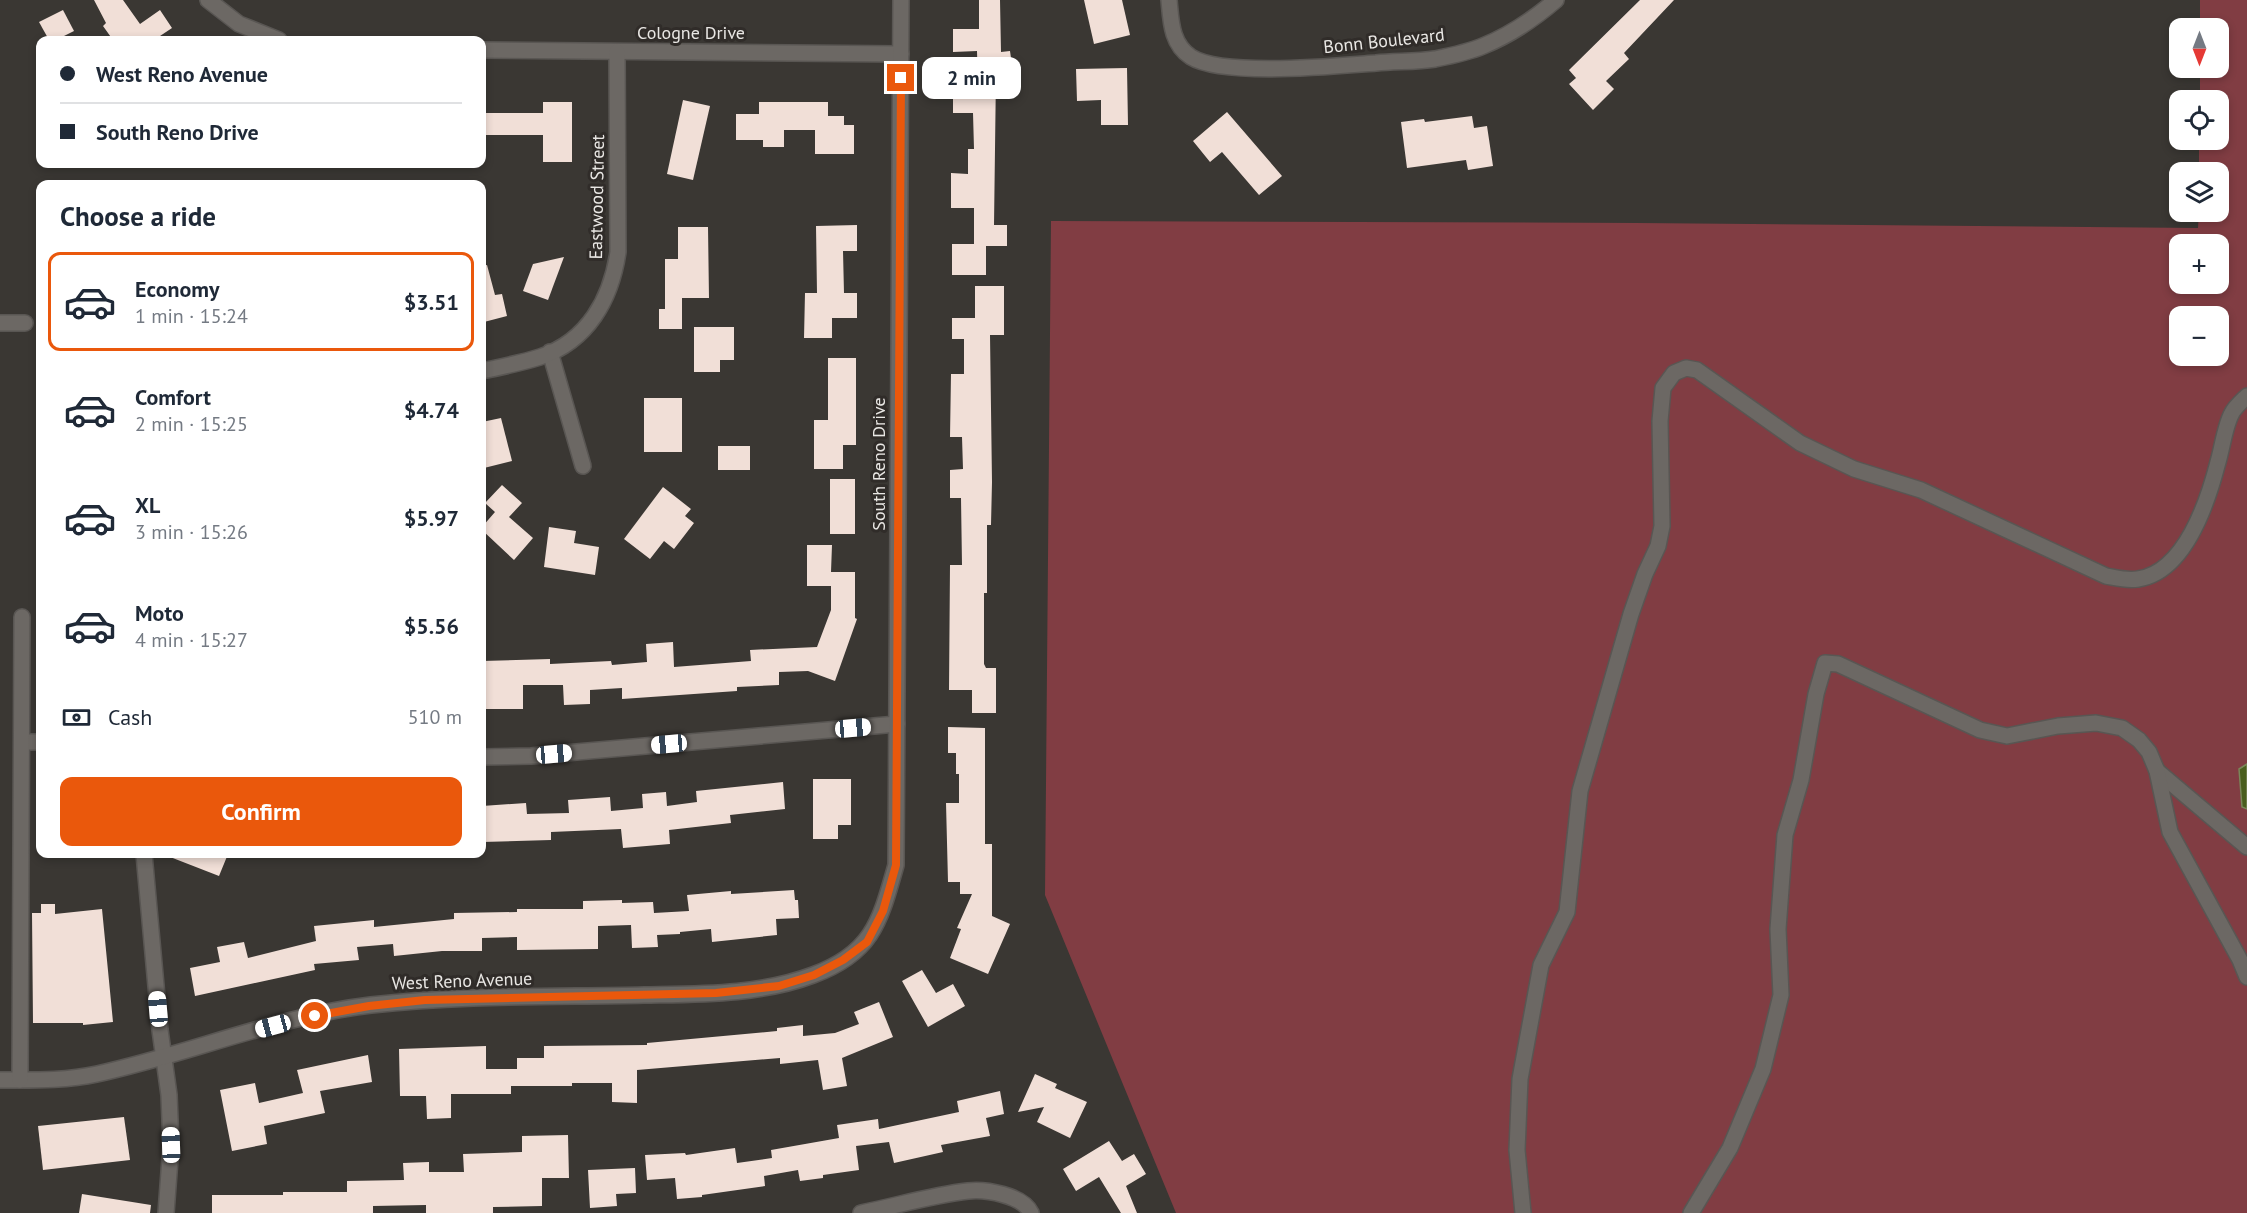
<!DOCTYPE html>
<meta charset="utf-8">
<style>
:root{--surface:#fff;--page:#f6f6f7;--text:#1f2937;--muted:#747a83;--line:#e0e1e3;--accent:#ea580c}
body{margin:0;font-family:"PT Sans",sans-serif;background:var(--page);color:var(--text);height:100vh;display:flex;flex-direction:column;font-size:22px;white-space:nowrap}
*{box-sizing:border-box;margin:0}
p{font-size:20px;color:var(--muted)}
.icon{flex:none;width:33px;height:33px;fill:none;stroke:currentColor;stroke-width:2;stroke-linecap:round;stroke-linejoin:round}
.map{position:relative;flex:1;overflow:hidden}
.drawer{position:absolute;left:36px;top:180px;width:450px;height:678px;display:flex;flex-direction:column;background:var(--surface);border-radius:12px;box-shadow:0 3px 9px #0003}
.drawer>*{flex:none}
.hud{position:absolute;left:36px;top:36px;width:450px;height:132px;border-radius:12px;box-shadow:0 3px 9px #0003;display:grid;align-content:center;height:132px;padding:0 24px;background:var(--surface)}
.needle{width:39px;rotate:180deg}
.fabs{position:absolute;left:2169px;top:18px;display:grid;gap:12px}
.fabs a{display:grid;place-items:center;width:60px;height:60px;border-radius:12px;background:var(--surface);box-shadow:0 3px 9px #0003;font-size:30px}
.end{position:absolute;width:27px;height:27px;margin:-14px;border:8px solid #ea580c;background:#fff;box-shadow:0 0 0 3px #fff}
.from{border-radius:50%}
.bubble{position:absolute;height:42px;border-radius:12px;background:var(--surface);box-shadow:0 3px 9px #0003;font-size:20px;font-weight:700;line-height:42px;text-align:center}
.car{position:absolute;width:18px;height:36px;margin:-18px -9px;border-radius:8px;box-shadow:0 0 4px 2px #0007;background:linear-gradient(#fff 24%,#345 0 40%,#fff 0 76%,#345 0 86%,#fff 0)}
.hud b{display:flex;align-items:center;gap:21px;height:57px;font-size:22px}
.hud b+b{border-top:2px solid var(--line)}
.hud i{width:15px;height:15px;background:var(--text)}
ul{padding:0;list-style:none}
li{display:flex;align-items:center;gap:18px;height:99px;margin:0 12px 9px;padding:0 12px;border:3px solid transparent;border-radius:12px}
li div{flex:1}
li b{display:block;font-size:22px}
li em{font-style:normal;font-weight:700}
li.selected{border-color:var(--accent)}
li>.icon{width:54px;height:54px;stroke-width:1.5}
h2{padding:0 24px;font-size:27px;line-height:72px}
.pay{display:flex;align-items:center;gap:15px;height:66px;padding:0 24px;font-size:22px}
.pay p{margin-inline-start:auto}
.button{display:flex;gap:12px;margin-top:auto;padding:12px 24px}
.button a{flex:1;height:69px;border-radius:12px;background:var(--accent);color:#fff;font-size:24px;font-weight:700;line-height:69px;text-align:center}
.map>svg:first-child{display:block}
</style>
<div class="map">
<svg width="2247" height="1213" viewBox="0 0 2247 1213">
<rect width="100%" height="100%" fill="#3a3733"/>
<!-- green -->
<path fill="#813d43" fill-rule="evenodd" d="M 2200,0 L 2247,0 L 2247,1213 L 1176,1213 L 1045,895 L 1051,221 L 1638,223 L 2198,228 L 2199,212 L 2218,212 L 2218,172 L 2199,172 L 2199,140 L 2218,140 L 2218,100 L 2200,100 L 2200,68 L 2218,68 L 2218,28 L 2200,28 ZM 2180,244 L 2218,244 L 2218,284 L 2180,284 ZM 2180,316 L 2218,316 L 2218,356 L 2180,356 Z"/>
<!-- water -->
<path fill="#4a5e1e" stroke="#7a8759" stroke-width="1.5" d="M 2247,764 L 2247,809 L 2242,807 L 2239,769 Z"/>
<!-- building -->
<g fill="#f1dfd7">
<path d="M 94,0 L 123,0 L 140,24 L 160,10 L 172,28 L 154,40 L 113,40 L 103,26 L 106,23 Z"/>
<path d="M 979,0 L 1000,0 L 1001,52 L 1010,51 L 1013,72 L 996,73 L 994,225 L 1007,225 L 1007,246 L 986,246 L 986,275 L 952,275 L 952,244 L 974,244 L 974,208 L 951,208 L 951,173 L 968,174 L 968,149 L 974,149 L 973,113 L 953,113 L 953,90 L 978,90 L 977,51 L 953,52 L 953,29 L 979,29 Z"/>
<path d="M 1084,0 L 1122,0 L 1130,35 L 1094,44 Z"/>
<path d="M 1640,0 L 1674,0 L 1624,53 L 1629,59 L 1606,81 L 1614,89 L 1593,110 L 1569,84 L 1576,78 L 1569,70 Z"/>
<path d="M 63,10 L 74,31 L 56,40 L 49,40 L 39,22 Z"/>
<path d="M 1127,68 L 1128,125 L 1101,125 L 1101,100 L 1077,101 L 1076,69 Z"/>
<path d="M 683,100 L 710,106 L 693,180 L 667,174 Z"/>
<path d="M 543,102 L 572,102 L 572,162 L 543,162 L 543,135 L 482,135 L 482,113 L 543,113 Z"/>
<path d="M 759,102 L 828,102 L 828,116 L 844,116 L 844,125 L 854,125 L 854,154 L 815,154 L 815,130 L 784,130 L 784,147 L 763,147 L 763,140 L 736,140 L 736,114 L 759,114 Z"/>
<path d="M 1227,112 L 1282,176 L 1259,195 L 1222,152 L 1210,162 L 1193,141 Z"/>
<path d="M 1472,116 L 1474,128 L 1487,126 L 1493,166 L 1468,170 L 1466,160 L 1407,168 L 1401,122 L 1424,119 L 1425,122 Z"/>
<path d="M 857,225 L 857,251 L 843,251 L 844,293 L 857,293 L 857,318 L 832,318 L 832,338 L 804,338 L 805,293 L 817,293 L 816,226 Z"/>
<path d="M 678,227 L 708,227 L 709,298 L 682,298 L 682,329 L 659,329 L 659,309 L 665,309 L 665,259 L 678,259 Z"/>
<path d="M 564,257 L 548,300 L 523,291 L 533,264 Z"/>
<path d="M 487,265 L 495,295 L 502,294 L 507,316 L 484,322 L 482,311 L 482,266 Z"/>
<path d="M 975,286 L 1004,286 L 1004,335 L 990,335 L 992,482 L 991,525 L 987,525 L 987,593 L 984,593 L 984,664 L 986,668 L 996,668 L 996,713 L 972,713 L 972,690 L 949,690 L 950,565 L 962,565 L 961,498 L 950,498 L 950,470 L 963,469 L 962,437 L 950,437 L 951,374 L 964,374 L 964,339 L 952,339 L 952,318 L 975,318 Z"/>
<path d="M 694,327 L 734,327 L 734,360 L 720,360 L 720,372 L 694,372 Z"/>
<path d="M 828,358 L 856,358 L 856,445 L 843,445 L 843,469 L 814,469 L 814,420 L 828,420 Z"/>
<rect x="644" y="398" width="38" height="54"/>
<path d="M 501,418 L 512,461 L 484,468 L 482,458 L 482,422 Z"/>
<rect x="718" y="446" width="32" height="24"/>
<rect x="830" y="479" width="25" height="55"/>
<path d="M 502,485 L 522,503 L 509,517 L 533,538 L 514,560 L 482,530 L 482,527 L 495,512 L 485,503 Z"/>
<path d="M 663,487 L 691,509 L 685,516 L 694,523 L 674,549 L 664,541 L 650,559 L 624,539 Z"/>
<path d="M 549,527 L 576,531 L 574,543 L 599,547 L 595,575 L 544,567 Z"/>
<path d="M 807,545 L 832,545 L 831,572 L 855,572 L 855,618 L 857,619 L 835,681 L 808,671 L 779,672 L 779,685 L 737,687 L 737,691 L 622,699 L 622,688 L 590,690 L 590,704 L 564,705 L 563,685 L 523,685 L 523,709 L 482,709 L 482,661 L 550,659 L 550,664 L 611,661 L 612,665 L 647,662 L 646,644 L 673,642 L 674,667 L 751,661 L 750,650 L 817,647 L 831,610 L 831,586 L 807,586 Z"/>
<path d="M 948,727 L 985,728 L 985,844 L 992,844 L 992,916 L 1010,924 L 988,974 L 950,958 L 961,929 L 957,928 L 972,894 L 960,894 L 960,882 L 948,882 L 946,803 L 959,803 L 959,774 L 956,774 L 956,753 L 948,753 Z"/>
<path d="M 813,779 L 851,779 L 851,825 L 838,825 L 838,839 L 813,839 Z"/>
<path d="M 783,782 L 785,809 L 730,815 L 731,823 L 669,830 L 670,844 L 623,848 L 621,829 L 551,832 L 551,840 L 482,842 L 482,806 L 526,803 L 527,814 L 569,813 L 568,800 L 610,797 L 611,811 L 643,808 L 642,794 L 666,792 L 667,806 L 697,802 L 696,791 Z"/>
<path d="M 165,855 L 165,854 L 228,854 L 219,876 Z"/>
<path d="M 794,890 L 795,900 L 798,900 L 799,918 L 776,919 L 777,935 L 712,942 L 711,929 L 680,932 L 680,934 L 657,935 L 658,947 L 632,948 L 631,925 L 598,926 L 598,949 L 517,950 L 517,937 L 482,938 L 482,951 L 442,951 L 394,956 L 393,944 L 357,947 L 359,960 L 314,964 L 315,970 L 195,996 L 190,968 L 220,962 L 217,947 L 244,942 L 248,958 L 316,941 L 314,926 L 374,920 L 374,927 L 454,919 L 454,913 L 517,912 L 517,909 L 583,909 L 583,901 L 622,900 L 622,903 L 653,902 L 654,913 L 689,911 L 687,895 L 731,891 L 731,894 Z"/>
<path d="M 41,904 L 55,904 L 55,914 L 102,909 L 113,1022 L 83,1025 L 83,1023 L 33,1023 L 32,913 L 41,913 Z"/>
<path d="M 922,970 L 936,993 L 953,984 L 965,1006 L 928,1027 L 902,981 Z"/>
<path d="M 879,1002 L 893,1037 L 842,1058 L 847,1086 L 823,1090 L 818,1060 L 780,1064 L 780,1058 L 637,1070 L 637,1103 L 612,1102 L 612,1083 L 572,1083 L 572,1086 L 511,1086 L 511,1094 L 451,1094 L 451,1118 L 427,1119 L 426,1096 L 400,1096 L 399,1049 L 486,1046 L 486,1069 L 517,1069 L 517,1058 L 544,1058 L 544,1046 L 647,1045 L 647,1043 L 777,1031 L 777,1028 L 803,1025 L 803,1036 L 835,1033 L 859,1024 L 854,1012 Z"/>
<path d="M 368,1055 L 372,1082 L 320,1091 L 325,1113 L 264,1126 L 267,1144 L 232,1151 L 220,1090 L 255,1083 L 259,1103 L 303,1093 L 297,1070 Z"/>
<path d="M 1035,1074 L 1057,1084 L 1055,1088 L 1087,1102 L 1070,1138 L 1037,1122 L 1044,1107 L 1018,1112 Z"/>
<path d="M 1000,1091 L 1004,1114 L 986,1118 L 990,1136 L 941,1145 L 943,1152 L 894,1163 L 889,1142 L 856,1146 L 859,1170 L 823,1175 L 823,1178 L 800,1181 L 798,1170 L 764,1176 L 765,1186 L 702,1195 L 702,1197 L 677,1199 L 675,1178 L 647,1180 L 645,1155 L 685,1153 L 686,1155 L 735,1148 L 737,1163 L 772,1158 L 771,1150 L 839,1138 L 837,1125 L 878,1119 L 879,1129 L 959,1112 L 957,1101 Z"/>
<path d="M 124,1117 L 130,1160 L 43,1170 L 38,1126 Z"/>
<path d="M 568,1135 L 569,1178 L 542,1178 L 542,1206 L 493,1207 L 493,1213 L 426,1213 L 426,1205 L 373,1206 L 373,1213 L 212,1213 L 212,1195 L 283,1195 L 283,1192 L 347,1192 L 347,1181 L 404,1180 L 403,1163 L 429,1162 L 429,1172 L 464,1172 L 463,1154 L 522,1152 L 522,1136 Z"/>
<path d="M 1109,1141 L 1122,1161 L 1134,1154 L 1146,1174 L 1126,1186 L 1137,1213 L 1121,1213 L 1099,1177 L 1076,1191 L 1063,1169 Z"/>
<path d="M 635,1168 L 636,1193 L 616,1194 L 617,1206 L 590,1208 L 588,1170 Z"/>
<path d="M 82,1194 L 151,1205 L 150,1213 L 79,1213 Z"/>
</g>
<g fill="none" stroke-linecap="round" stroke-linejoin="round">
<defs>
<g id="minor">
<path d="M 208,0 L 239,24 L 279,40"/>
<path d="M 1169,0 C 1171,21 1171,44 1191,57 C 1223,77 1336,66 1376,63 C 1395,61 1416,62 1435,59 C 1450,56 1469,52 1483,46 C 1510,35 1535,18 1556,0"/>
<path d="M 482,50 L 901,54"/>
<path d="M 0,323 L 25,323"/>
<path d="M 550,352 L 583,466"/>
<path d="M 482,371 C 501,367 521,363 540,357 C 588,341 611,299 618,252 L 617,52"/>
<path d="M 22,742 L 40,742"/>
<path d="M 482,757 L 531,756 L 897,724"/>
<path d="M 2157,771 L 2247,847"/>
<path d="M 144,854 L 160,1030 L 169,1095 L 171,1145 L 166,1213"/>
<path d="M 0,1080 C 33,1080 65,1081 97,1074 C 189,1054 278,1016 371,1005 C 462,995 554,997 644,995 C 700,994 760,995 813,975 C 873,953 880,921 896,865 L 901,0"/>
<path d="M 20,1080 L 22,617"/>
<path d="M 861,1213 C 896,1206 932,1195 968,1191 C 985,1189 1023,1195 1031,1213"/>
<path d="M 1523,1213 L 1517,1150 L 1520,1079 L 1541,965 L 1567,912 L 1580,791 L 1631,614 L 1645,574 L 1658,546 L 1662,526 L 1660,421 L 1663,388 L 1674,373 L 1686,368 L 1697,370 L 1800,443 L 1854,469 L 1921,490 L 2106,576 C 2117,578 2127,581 2138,579 C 2185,572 2208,501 2218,462 C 2222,449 2225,425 2232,413 C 2235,407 2242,401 2247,396"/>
<path d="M 1691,1213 L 1730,1148 L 1763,1069 L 1781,995 L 1778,929 L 1785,835 L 1801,780 L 1816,694 L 1825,663 L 1838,664 L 1980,730 L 2007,736 L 2058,726 L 2096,723 L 2122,728 L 2139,740 L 2149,752 L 2157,771 L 2170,832 L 2240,960 L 2247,977"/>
</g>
</defs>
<!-- minor casing -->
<use href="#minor" stroke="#595653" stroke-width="18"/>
<!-- minor -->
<use href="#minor" stroke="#6c6864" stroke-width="15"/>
</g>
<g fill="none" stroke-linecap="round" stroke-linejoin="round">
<!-- route -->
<path stroke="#ea580c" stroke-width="8" d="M 315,1016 L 369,1006 L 425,1000 L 716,993 L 779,986 L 814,975 L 843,960 L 867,942 L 883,911 L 896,865 L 901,78"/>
</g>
<g text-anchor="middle" stroke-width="6" stroke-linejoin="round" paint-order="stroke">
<!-- street labels -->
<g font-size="18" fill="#e9e7e4" stroke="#302c29">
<text x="691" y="39">Cologne Drive</text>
<text transform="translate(1384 41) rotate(-6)" y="6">Bonn Boulevard</text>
<text transform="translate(597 197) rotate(-89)" y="6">Eastwood Street</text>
<text transform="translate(879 464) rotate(-90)" y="6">South Reno Drive</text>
<text transform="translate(462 981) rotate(-2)" y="6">West Reno Avenue</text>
</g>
</g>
</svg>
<div class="fabs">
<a><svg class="needle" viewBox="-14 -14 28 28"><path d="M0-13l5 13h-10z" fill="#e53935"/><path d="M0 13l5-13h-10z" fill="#747a83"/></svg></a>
<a><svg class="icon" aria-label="locate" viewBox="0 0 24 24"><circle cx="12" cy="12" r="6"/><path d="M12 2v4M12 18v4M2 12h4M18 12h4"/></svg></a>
<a><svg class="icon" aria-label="layers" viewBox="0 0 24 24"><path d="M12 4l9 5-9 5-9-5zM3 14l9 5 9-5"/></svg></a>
<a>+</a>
<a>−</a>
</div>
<i class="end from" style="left:315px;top:1016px"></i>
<i class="end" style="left:901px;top:78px"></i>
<div class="bubble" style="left:922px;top:57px;width:99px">2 min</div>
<i class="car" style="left:853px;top:728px;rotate:85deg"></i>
<i class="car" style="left:669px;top:744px;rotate:265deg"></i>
<i class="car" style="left:554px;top:754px;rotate:85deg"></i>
<i class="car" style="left:158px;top:1009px;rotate:355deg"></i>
<i class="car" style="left:273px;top:1026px;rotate:255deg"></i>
<i class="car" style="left:171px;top:1145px;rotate:358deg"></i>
<div class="hud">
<b><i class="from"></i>West Reno Avenue</b>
<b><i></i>South Reno Drive</b>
</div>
<section class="drawer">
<h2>Choose a ride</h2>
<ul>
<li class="selected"><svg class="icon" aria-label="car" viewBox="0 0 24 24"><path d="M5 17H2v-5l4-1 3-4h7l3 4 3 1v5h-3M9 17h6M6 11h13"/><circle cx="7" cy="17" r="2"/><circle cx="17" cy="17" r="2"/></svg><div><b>Economy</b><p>1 min · 15:24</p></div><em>$3.51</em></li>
<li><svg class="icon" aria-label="car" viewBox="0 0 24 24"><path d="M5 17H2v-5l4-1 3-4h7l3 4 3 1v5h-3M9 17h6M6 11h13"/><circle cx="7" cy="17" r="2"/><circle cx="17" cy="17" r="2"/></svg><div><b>Comfort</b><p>2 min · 15:25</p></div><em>$4.74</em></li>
<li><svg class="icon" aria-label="car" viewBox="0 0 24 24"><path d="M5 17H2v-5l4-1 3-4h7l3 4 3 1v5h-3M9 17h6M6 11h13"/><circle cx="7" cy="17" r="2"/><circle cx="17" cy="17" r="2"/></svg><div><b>XL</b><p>3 min · 15:26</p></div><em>$5.97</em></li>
<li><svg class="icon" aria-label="car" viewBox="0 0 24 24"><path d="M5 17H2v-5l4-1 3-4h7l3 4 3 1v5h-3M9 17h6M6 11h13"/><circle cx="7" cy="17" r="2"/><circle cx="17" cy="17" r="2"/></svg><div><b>Moto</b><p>4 min · 15:27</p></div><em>$5.56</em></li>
</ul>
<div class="pay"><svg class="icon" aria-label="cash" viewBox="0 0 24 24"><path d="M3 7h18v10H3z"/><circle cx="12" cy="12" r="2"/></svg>Cash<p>510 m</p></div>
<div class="button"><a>Confirm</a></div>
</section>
</div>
